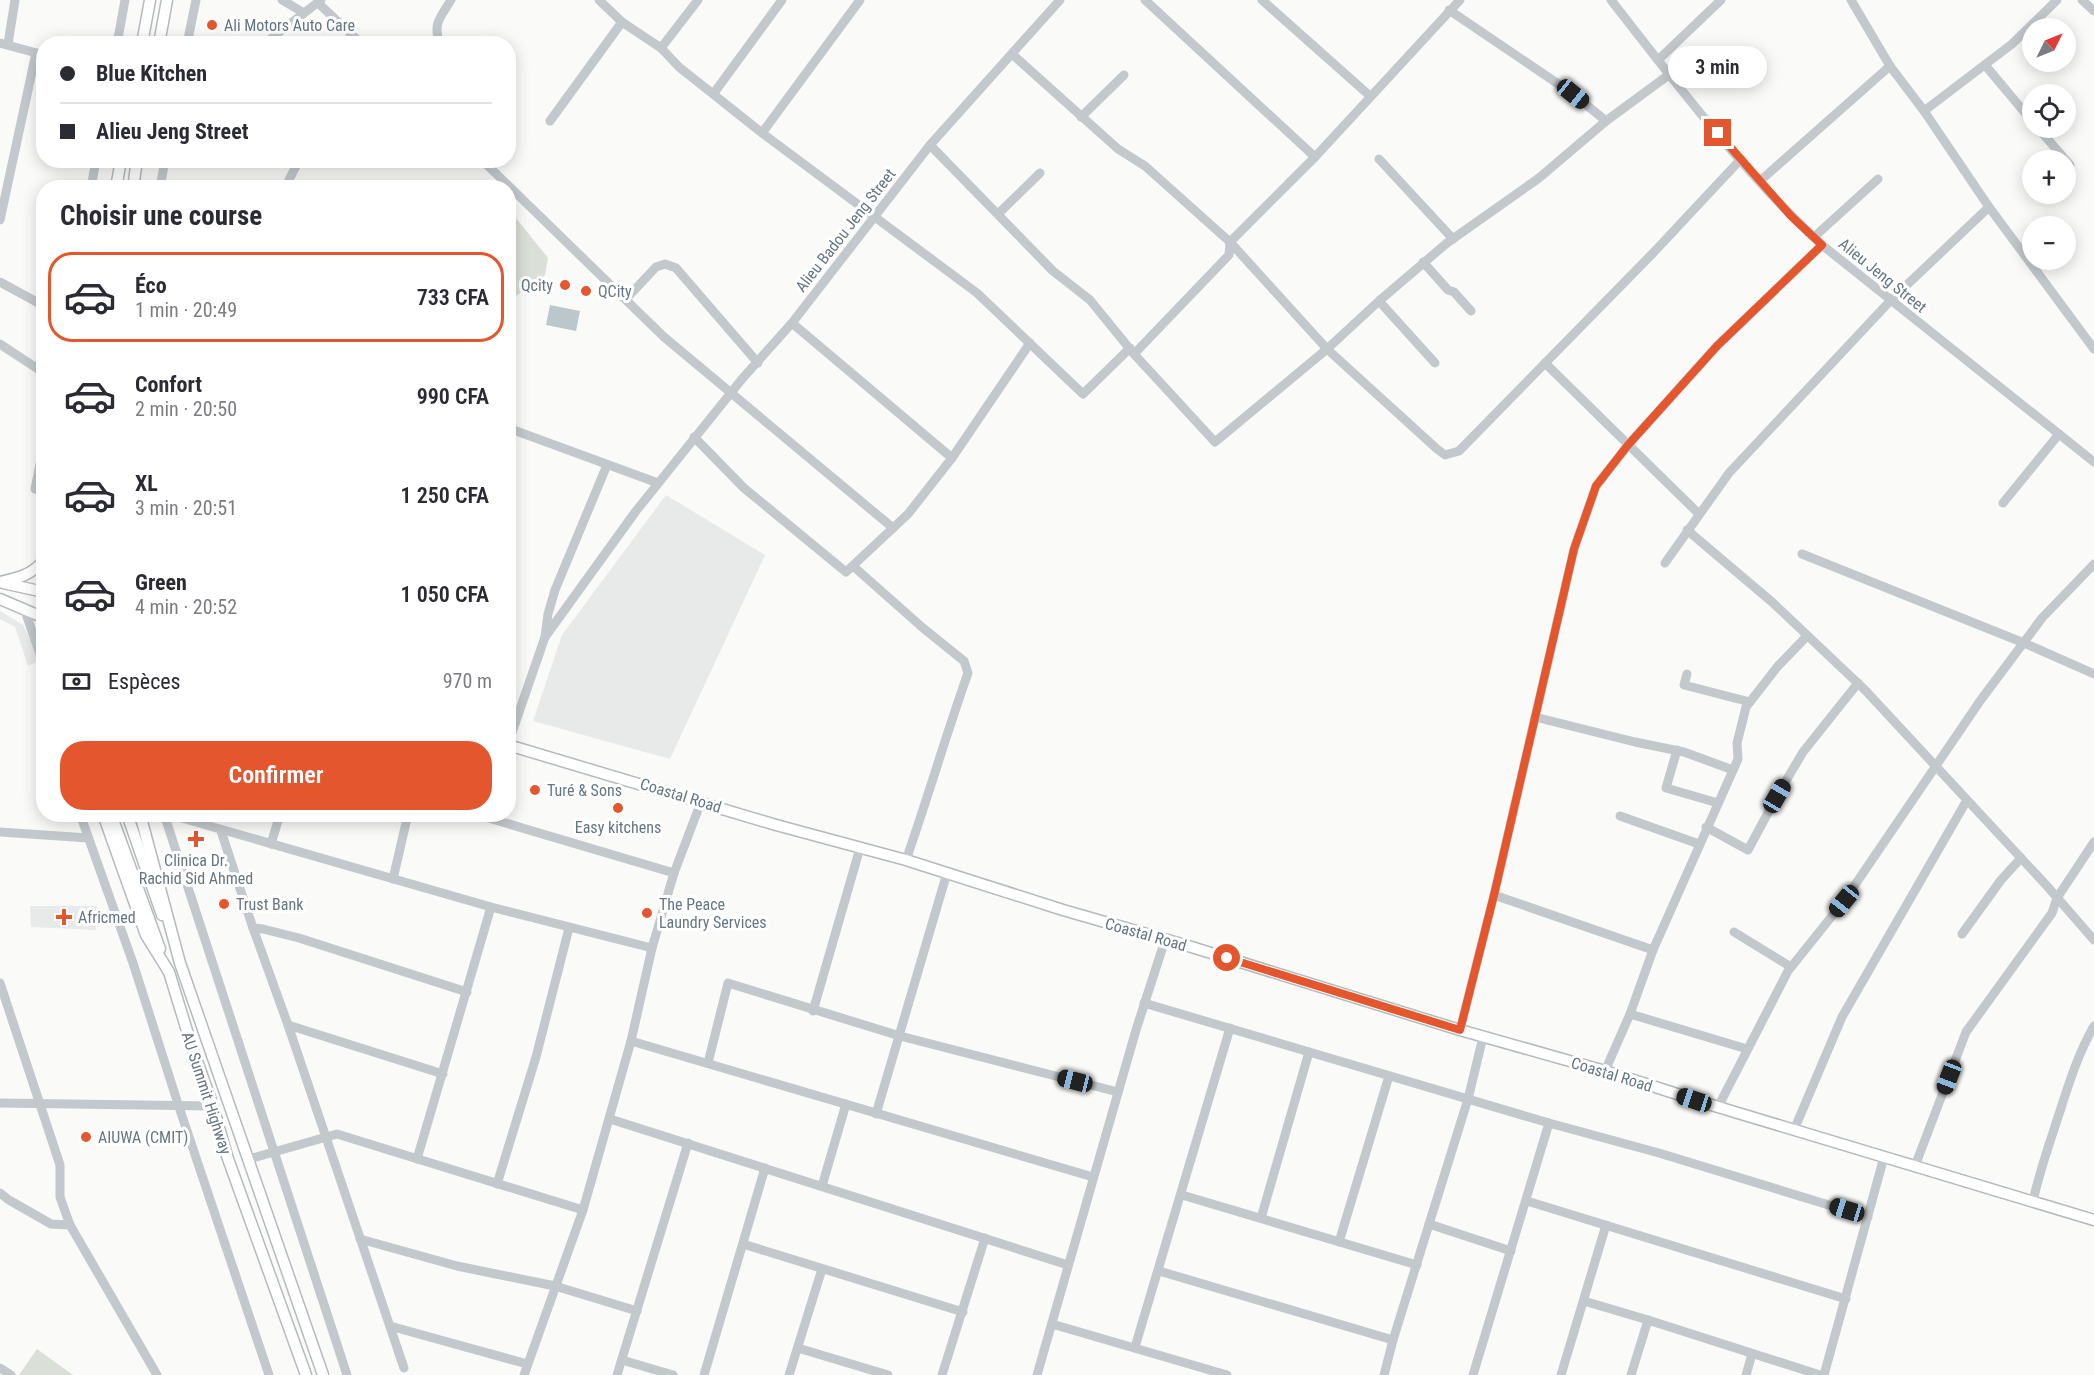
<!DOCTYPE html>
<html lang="fr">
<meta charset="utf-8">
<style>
:root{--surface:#fff;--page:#f7f7f7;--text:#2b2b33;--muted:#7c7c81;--line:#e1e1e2;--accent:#e4572e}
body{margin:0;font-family:"Roboto Condensed",sans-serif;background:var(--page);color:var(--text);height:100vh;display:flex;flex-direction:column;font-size:22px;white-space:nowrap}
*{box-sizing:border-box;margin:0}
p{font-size:20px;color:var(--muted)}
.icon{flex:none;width:33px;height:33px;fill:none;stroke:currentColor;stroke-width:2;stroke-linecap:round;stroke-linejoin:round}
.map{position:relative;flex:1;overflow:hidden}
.side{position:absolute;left:36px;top:180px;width:480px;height:642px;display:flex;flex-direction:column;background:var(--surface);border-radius:24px;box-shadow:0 3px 15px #0003}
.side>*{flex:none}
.banner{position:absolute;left:36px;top:36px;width:480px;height:132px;border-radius:24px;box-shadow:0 3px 15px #0003;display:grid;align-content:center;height:132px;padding:0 24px;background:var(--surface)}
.needle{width:39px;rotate:47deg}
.controls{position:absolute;left:2022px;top:18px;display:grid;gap:12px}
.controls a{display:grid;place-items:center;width:54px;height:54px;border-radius:50%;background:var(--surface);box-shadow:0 3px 15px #0003;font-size:30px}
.end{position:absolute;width:27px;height:27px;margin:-14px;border:8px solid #e4572e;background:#fff;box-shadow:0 0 0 3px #fff}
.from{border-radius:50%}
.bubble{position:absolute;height:42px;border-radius:21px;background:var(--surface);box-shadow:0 3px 15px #0003;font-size:20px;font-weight:600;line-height:42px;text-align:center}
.car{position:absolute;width:18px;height:36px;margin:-18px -9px;border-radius:8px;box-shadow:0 0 4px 2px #0007;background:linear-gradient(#222 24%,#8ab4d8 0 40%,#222 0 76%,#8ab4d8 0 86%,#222 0)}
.banner b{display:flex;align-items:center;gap:21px;height:57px;font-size:22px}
.banner b+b{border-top:2px solid var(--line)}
.banner i{width:15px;height:15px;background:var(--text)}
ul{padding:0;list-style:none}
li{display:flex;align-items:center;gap:18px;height:90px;margin:0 12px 9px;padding:0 12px;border:3px solid transparent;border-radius:24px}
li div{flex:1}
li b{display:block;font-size:22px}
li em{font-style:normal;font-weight:600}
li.active{border-color:var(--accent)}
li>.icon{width:54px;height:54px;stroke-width:1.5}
h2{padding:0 24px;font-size:27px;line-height:72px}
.pay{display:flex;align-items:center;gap:15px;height:66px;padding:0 24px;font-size:22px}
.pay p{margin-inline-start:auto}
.button{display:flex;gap:12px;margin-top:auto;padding:12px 24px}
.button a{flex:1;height:69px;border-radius:24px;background:var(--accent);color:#fff;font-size:24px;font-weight:600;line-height:69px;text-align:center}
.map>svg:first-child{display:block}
</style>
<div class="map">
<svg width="2094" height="1375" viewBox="0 0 2094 1375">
<rect width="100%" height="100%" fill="#fafaf8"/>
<!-- built -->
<g fill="#e8e9e9">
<path d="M 666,495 L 765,555 L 670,759 L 533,721 L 562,635 Z"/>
<path d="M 0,611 L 23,625 L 40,660 L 28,666 L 15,627 L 0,619 Z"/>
<path d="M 30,906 L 97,906 L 96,930 L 31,927 Z"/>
</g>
<!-- green -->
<g fill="#dadfd7">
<path d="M 508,208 L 548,258 L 545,275 L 509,301 Z"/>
<path d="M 37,1349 L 73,1375 L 19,1375 Z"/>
</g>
<!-- water -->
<path fill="#bbc7cb" d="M 550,305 L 580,311 L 576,331 L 546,325 Z"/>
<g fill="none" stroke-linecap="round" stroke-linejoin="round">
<defs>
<g id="major">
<path d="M 142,44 L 150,0"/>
<path d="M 159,44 L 167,0"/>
<path d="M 116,188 L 121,160"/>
<path d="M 133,188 L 137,160"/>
<path d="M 0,582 C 18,578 32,575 44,560"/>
<path d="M 3,583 L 44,592"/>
<path d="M 0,599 L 42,617"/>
<path d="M 508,745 L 776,825 L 906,860 L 1063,910 L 1185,945 L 1460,1030 L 1605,1071 L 1718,1107 L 2094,1220"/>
<path d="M 103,814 L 146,935 L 169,972 L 192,1047 L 213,1106 L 227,1156 L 306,1375"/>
<path d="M 111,814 L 160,949"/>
<path d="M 127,814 L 162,915"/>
<path d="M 140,814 L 180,963 L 323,1375"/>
</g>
</defs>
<!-- major casing -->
<use href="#major" stroke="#b5babe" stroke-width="13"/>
<!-- minor -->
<g stroke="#c3c8cc" stroke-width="9">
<path d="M 282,0 L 304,13"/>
<path d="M 599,0 L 622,22 L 661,48 L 679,67 L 762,133 L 977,293 L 1083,394 L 1130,348"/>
<path d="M 1145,0 L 1315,157"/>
<path d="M 1262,0 L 1370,96"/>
<path d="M 1611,0 C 1677,85 1743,172 1822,245 L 2094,462"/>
<path d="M 1851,0 L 1890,66 L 1924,111 L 1989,207 L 2094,349"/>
<path d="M 2082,0 L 2094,11"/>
<path d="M 318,3 L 362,44"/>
<path d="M 1449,10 L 1573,94 L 1606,121"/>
<path d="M 0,43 L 44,55"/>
<path d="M 8,44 L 15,0"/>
<path d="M 117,44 L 125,0"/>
<path d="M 187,44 L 196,0"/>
<path d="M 264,44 L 321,0"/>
<path d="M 440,44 C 432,23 441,17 451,0"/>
<path d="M 661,48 L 698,0"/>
<path d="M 1012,54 L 1118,149 L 1145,166 L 1230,242 L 1327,349 L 1379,301 L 1447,243 L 1539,178 L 1606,121 L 1670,74"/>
<path d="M 1658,60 L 1721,0"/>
<path d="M 1985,65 L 2032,121"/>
<path d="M 714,93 L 782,0"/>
<path d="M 1924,111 L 2012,44 L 2057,0"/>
<path d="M 1081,117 L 1124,75"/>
<path d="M 550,121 L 622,22"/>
<path d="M 2038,128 L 2070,165"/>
<path d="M 762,133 L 860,0"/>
<path d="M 930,145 L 1053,271 L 1090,300 L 1134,354 L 1229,255 L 1230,242 L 1315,157 L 1460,0"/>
<path d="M 1379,159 L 1453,239"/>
<path d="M 482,160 L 664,337 L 893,528"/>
<path d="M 1760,181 L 1890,66"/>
<path d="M 91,188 L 96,160"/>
<path d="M 160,188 L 165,160"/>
<path d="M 285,188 L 299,160"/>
<path d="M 998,214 L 1040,173"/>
<path d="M 0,220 L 36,53"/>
<path d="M 1814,237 L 1878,179"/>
<path d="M 1423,262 L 1448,290 L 1454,292 L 1471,311"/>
<path d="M 0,282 L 44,306"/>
<path d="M 626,299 L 656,267 L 665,264 L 676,268 L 758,363"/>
<path d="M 1379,301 L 1435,363"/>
<path d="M 792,323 L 952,458"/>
<path d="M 0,344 L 44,373"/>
<path d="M 1134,354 L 1215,442 L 1327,349 L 1437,449 L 1445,455 L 1459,451 L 1654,252 L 1741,159"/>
<path d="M 1545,363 L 1699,514"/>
<path d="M 508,428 L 658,483"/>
<path d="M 694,437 L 744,488 L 846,572 L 908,514 L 952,458 L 1030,343"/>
<path d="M 44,445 L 35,489 L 44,490"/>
<path d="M 2003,503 L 2059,434"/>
<path d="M 1687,530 L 1772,602 L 1865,690 L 2047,886 L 2094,940"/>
<path d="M 1802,554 L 2024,643 L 2094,674"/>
<path d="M 1665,563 L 1729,473 L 1891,300 L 1989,207"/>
<path d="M 853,566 L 923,628 L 964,661 L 968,673 C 946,735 928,797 906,860"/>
<path d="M 24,608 L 41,657 L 44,672"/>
<path d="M 545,637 L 636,511 L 742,379 L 792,323 L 930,145 L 1060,0"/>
<path d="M 1687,674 L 1684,685 L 1750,702"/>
<path d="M 1535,717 L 1635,742 L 1684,752 L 1733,770"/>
<path d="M 508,744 L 545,637 L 548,614 L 555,590 L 607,465"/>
<path d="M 1677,750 L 1666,788 L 1718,803"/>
<path d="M 80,814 L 133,963 L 179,1107 L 269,1375"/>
<path d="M 164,814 L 347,1375"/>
<path d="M 168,814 L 491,907 L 652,948"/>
<path d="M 475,814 L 674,873"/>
<path d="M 1620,816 L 1699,844"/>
<path d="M 1706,827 L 1748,850 L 1777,796 L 1803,752 L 1858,683"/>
<path d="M 221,831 L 253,928 L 288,1025 L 404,1368"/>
<path d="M 0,832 L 88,838"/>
<path d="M 271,844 L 280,814"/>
<path d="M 393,879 L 408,814"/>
<path d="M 1494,895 L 1653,950"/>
<path d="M 253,928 L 263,929 L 299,938 L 467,992"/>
<path d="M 1734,932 L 1791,967"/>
<path d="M 1962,934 L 2001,880 L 2021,858"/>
<path d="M 0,983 L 60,1165 L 60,1197 L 70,1225 L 157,1375"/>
<path d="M 1144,1003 L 1549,1123 L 1659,1153 L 1868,1217"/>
<path d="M 813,1011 L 860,848"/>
<path d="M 1630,1014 L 1747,1049"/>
<path d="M 288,1025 L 443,1074"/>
<path d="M 1460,1030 L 1494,895 L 1574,549 L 1596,486 L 1628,445 L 1717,346 L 1822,245"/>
<path d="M 631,1041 L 1093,1177"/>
<path d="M 708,1063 L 728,983 L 900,1036 L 1118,1092"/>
<path d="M 1605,1071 L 1630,1014 L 1653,950 L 1738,759 L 1737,743 L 1746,707 L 1778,666 L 1807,636"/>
<path d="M 0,1103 L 213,1106"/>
<path d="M 1718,1107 L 1788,971 L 1844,901 L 1980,701 L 2042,618 L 2094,564"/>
<path d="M 876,1114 L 947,873"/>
<path d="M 610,1119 L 1068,1265"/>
<path d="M 1794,1130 L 1842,1017 L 1967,800"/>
<path d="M 249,1159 L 337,1134 L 583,1210"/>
<path d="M 417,1159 L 491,907"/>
<path d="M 1915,1166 L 1966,1032 L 2052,913 L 2057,898 L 2094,842"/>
<path d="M 497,1184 L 536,1057 L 569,928"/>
<path d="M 822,1186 L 846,1104"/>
<path d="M 0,1193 L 9,1200 L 51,1224 L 70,1225"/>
<path d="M 1182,1195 L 1417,1265"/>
<path d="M 1527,1201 L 1846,1299"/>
<path d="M 2033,1201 C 2040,1169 2051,1139 2061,1108 C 2070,1080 2079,1052 2094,1026"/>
<path d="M 1261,1218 L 1309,1052"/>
<path d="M 1429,1224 L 1511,1251"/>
<path d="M 360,1239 L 457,1266 L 555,1286 L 637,1311"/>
<path d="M 1339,1242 L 1389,1076"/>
<path d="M 743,1244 L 963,1312"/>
<path d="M 1159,1271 L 1393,1340"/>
<path d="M 1584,1301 L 1648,1320"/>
<path d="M 1052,1324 L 1227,1375"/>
<path d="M 390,1326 L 527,1364"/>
<path d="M 1135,1347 L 1230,1028"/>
<path d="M 798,1348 L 888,1375"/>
<path d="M 622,1360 L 673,1375"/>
<path d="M 0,1368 L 11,1375"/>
<path d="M 524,1375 L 583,1210 L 631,1041 L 652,948 L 674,873 L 701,802"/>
<path d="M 617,1375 L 688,1143"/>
<path d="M 704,1375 L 765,1168"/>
<path d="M 789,1375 L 822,1269"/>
<path d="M 942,1375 L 985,1238"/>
<path d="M 1037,1375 L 1136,1030 L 1165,940"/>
<path d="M 1384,1375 L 1393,1340 L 1468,1099 L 1483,1037"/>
<path d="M 1473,1375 L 1549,1123"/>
<path d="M 1561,1375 L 1606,1225"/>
<path d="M 1631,1375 L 1648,1320 L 1820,1375"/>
<path d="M 1746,1375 L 1752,1354"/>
<path d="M 1824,1375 L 1884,1157"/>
</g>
<!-- major -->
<use href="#major" stroke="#fff" stroke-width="10"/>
</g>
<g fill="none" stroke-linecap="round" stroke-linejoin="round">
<!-- route -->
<path stroke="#e4572e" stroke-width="8" d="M 1227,958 L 1460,1030 L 1494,895 L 1574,549 L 1596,486 L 1628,445 L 1717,346 L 1822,245 L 1791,216 L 1718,133"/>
</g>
<!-- markers -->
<g fill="#e4572e" stroke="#fff" stroke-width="2">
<circle cx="212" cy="25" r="6"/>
<circle cx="565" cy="285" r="6"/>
<circle cx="586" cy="291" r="6"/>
<circle cx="535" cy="790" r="6"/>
<circle cx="618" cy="808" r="6"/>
<path d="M193 830h6v6h6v6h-6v6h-6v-6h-6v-6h6z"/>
<circle cx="224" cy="904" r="6"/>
<circle cx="647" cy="913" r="6"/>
<path d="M61 908h6v6h6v6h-6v6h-6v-6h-6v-6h6z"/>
<circle cx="86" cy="1137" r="6"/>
</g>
<g text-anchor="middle" stroke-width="6" stroke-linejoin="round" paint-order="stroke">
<!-- poi labels -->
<g font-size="16" fill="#657683" stroke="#fff" text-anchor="start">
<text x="224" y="31">Ali Motors Auto Care</text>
<text x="553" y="291" text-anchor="end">Qcity</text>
<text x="598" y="297">QCity</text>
<text x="547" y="796">Turé &amp; Sons</text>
<text x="618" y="833" text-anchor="middle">Easy kitchens</text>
<text x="196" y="866" text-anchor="middle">Clinica Dr.<tspan x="196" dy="18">Rachid Sid Ahmed</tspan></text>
<text x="236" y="910">Trust Bank</text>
<text x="659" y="910">The Peace<tspan x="659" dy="18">Laundry Services</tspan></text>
<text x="78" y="923">Africmed</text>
<text x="98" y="1143">AIUWA (CMIT)</text>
</g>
<!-- street labels -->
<g font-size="16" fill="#657683" stroke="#fff">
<text transform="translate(845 230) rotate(-52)" y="6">Alieu Badou Jeng Street</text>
<text transform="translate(1883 275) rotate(39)" y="6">Alieu Jeng Street</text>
<text transform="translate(681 795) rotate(17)" y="6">Coastal Road</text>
<text transform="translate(1146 934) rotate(16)" y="6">Coastal Road</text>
<text transform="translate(1612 1074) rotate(17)" y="6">Coastal Road</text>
<text transform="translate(207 1093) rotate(72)" y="6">AU Summit Highway</text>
</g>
</g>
</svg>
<div class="controls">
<a><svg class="needle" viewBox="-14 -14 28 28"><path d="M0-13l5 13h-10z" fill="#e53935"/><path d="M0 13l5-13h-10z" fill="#7c7c81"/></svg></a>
<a><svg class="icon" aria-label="locate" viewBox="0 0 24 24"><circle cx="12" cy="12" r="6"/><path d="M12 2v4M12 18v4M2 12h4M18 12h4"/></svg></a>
<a>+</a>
<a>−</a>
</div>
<i class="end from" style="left:1227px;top:958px"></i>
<i class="end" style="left:1718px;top:133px"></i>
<div class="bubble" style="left:1668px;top:46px;width:99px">3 min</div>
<i class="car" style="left:1573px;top:94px;rotate:129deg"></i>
<i class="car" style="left:1777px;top:796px;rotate:30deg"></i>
<i class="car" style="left:1844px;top:901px;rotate:219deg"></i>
<i class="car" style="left:1949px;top:1077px;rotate:201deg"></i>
<i class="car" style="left:1075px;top:1081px;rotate:284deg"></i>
<i class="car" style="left:1694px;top:1100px;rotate:288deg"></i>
<i class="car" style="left:1847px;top:1210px;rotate:287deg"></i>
<div class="banner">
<b><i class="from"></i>Blue Kitchen</b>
<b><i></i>Alieu Jeng Street</b>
</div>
<section class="side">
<h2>Choisir une course</h2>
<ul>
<li class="active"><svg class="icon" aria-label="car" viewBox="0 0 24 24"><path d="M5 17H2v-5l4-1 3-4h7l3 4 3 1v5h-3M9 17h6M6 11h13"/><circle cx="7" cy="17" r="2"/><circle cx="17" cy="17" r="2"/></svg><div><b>Éco</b><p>1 min · 20:49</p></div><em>733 CFA</em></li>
<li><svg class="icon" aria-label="car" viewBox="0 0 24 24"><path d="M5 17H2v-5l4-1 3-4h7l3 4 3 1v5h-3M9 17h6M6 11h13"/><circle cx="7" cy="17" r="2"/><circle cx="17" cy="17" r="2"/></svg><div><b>Confort</b><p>2 min · 20:50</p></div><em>990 CFA</em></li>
<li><svg class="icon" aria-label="car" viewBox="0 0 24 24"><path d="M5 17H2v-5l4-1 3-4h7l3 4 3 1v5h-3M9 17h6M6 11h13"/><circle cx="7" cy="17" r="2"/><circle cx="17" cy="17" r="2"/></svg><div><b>XL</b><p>3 min · 20:51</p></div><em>1 250 CFA</em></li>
<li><svg class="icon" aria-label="car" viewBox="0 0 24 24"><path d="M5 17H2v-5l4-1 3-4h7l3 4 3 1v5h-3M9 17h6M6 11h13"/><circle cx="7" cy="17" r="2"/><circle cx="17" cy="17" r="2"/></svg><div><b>Green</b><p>4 min · 20:52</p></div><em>1 050 CFA</em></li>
</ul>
<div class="pay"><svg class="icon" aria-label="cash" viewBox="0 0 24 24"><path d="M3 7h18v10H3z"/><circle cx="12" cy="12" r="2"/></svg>Espèces<p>970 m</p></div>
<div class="button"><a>Confirmer</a></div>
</section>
</div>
